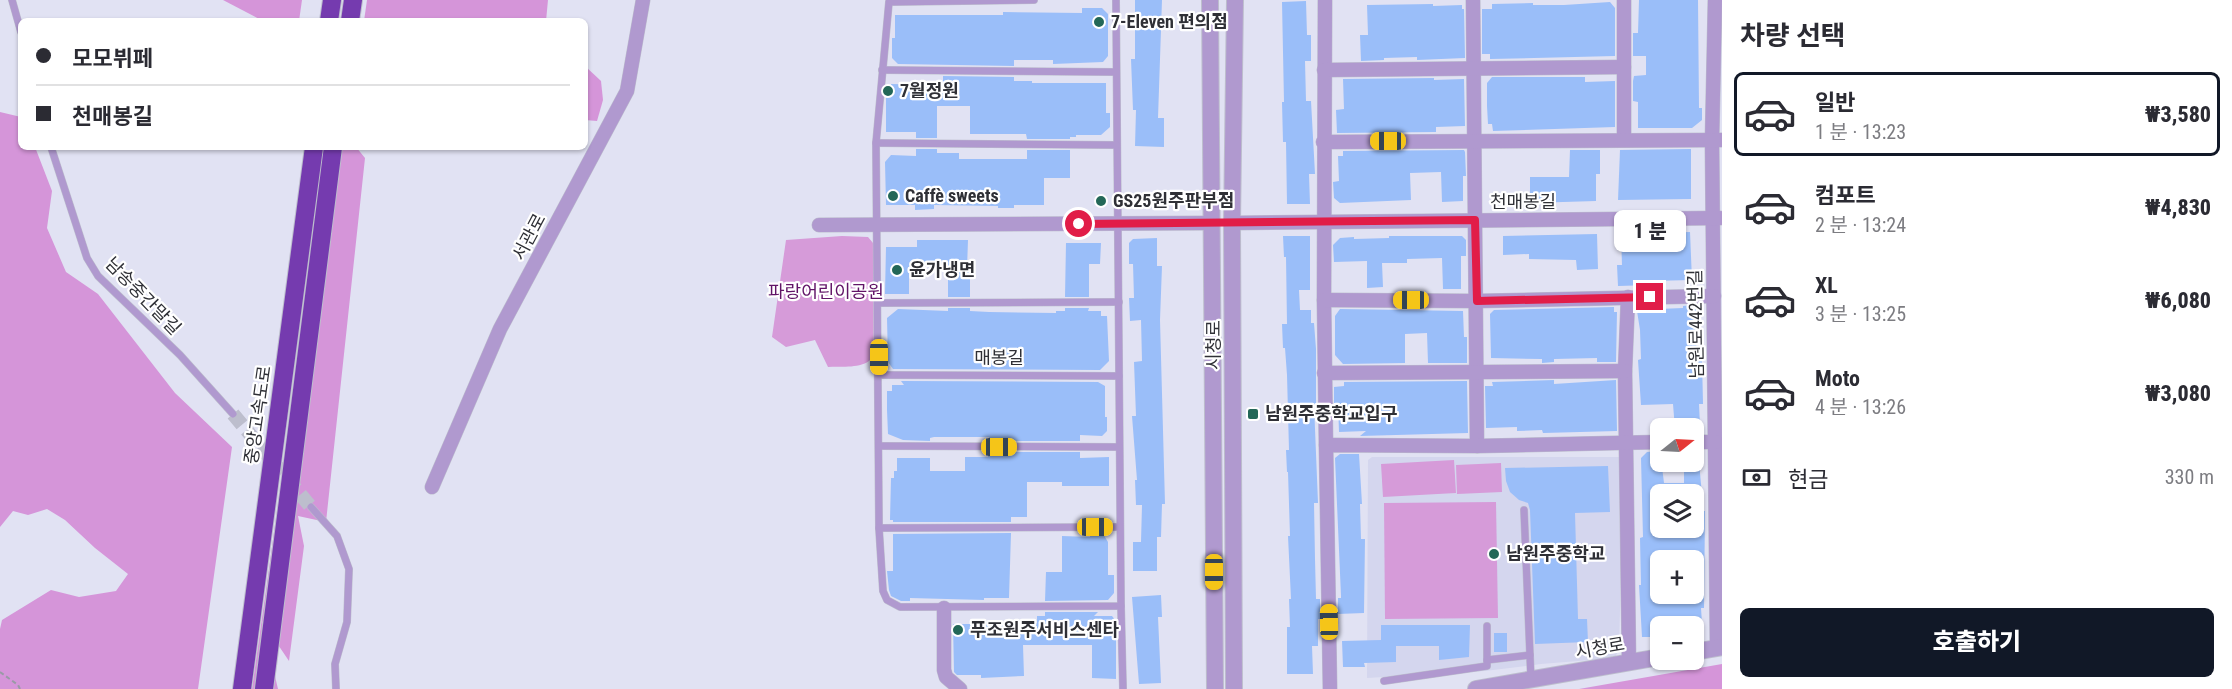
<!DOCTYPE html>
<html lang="ko">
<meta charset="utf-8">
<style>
:root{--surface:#fff;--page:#f2f2f3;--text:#2b2b33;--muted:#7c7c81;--line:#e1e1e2;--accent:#111827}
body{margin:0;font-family:"Roboto Condensed","Noto Sans KR",sans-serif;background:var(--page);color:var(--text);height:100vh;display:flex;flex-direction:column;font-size:22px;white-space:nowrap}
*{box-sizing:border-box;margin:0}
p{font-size:20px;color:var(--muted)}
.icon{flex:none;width:33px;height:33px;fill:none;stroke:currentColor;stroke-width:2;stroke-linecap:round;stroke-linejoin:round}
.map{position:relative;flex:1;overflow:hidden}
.details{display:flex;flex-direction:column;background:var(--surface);width:510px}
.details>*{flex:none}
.guide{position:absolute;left:18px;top:18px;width:570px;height:132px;border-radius:9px;box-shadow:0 2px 4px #0004;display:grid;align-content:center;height:132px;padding:0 18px;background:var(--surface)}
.needle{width:39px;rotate:72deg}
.controls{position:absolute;left:1650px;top:418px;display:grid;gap:12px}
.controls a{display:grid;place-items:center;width:54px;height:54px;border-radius:9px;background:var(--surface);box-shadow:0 2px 4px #0004;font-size:30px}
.end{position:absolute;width:27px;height:27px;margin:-14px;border:8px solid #e11d48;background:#fff;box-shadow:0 0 0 3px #fff}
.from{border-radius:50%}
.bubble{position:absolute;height:42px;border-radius:9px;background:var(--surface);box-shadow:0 2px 4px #0004;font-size:20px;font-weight:800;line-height:42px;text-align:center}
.car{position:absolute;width:18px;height:36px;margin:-18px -9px;border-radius:8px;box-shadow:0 0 4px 2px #0007;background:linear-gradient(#f5c518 24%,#345 0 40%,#f5c518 0 76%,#345 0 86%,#f5c518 0)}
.guide b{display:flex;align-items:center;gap:21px;height:57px;font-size:22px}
.guide b+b{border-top:2px solid var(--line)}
.guide i{width:15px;height:15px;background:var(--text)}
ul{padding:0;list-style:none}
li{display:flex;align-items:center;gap:18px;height:84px;margin:0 12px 9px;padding:0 6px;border:3px solid transparent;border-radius:9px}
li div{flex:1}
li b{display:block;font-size:22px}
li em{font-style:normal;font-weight:800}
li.current{border-color:var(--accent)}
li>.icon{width:54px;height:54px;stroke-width:1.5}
h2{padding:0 18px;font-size:27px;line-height:72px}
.pay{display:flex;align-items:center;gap:15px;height:66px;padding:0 18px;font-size:22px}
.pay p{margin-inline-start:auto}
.button{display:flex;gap:12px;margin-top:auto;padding:12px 18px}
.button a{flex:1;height:69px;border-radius:9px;background:var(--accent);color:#fff;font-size:24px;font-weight:800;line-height:69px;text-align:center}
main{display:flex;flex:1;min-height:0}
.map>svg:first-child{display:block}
</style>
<main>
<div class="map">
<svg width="1722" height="689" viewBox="0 0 1722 689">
<rect width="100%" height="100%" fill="#e1e2f3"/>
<!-- built -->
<path fill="#d4d6ee" d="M 1372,457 L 1620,457 L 1624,459 L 1619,648 L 1615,658 L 1541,664 L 1485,671 L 1367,678 L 1368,460 Z"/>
<!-- green -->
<g fill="#d69bd9">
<path d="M 842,236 L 868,237 L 873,243 L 874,354 C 868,370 842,366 828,367 L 815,340 L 786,347 L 772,337 L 786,240 Z"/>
<path d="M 1454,460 L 1456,493 L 1383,497 L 1381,464 Z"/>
<path d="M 1501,463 L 1502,492 L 1457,494 L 1456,465 Z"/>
<path d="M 1496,502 L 1498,618 L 1385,619 L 1384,503 Z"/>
</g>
<!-- forest -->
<g fill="#d595d9">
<path d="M 223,0 L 302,0 L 299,21 L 263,21 Z"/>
<path d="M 367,0 L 548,0 L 546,21 L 364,21 Z"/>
<path d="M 585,66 L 601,81 L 603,100 L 597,121 L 585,120 Z"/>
<path d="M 0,112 L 21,117 L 21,147 L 35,147 L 52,191 L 47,228 L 66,272 L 98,294 L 175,393 L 232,447 L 198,689 L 0,689 L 0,629 L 2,620 L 51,590 L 79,597 L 116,591 L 128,574 L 95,548 L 65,520 L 47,509 L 28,515 L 13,511 L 0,527 Z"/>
<path d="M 328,147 L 356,147 L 365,158 L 326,522 L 298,516 L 304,546 L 289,661 L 262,621 L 278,689 L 252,689 Z"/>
<path d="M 1722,664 L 1722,689 L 1579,689 Z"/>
</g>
<!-- building -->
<g fill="#9abef9" fill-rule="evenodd">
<path d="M 1135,0 L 1162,0 L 1158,118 L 1164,118 L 1164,147 L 1135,146 L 1136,110 L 1133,110 L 1131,59 L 1135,59 Z"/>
<path d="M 1639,0 L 1698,0 L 1699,108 L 1702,108 L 1702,120 L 1692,128 L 1638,128 L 1638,102 L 1633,101 L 1633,81 L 1634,76 L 1646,75 L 1646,56 L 1633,56 L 1633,33 L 1638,33 Z"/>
<path d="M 1306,1 L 1307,35 L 1311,35 L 1311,61 L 1305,61 L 1306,101 L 1311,101 L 1315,174 L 1309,174 L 1310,204 L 1287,204 L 1286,142 L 1283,142 L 1282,102 L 1284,102 L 1282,2 Z"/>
<path d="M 1610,2 L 1615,8 L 1615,56 L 1490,59 L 1490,54 L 1482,54 L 1482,9 L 1492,9 L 1492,4 L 1533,3 L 1533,5 L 1564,5 Z"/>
<path d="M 1433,4 L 1433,6 L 1462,5 L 1462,9 L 1464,9 L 1465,58 L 1417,60 L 1417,57 L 1384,58 L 1384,60 L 1361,61 L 1360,35 L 1368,35 L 1367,5 Z"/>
<path d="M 1082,8 L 1102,8 L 1108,14 L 1108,56 L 1103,62 L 1053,64 L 1053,60 L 1014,60 L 1014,66 L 898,64 L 892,58 L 892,38 L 895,38 L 895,15 L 1003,15 L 1003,12 L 1082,13 Z"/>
<path d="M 943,76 L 1014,77 L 1014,81 L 1032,81 L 1032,83 L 1106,83 L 1106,113 L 1110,113 L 1110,127 L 1101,135 L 1076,135 L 1076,137 L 1070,137 L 1070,139 L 1027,139 L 1026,134 L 970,134 L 970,106 L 937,106 L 937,138 L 916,138 L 916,132 L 886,132 L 886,98 L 892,95 L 891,84 L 943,85 Z"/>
<path d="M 1492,77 L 1585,77 L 1585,82 L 1615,81 L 1615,127 L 1493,131 L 1492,124 L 1488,124 L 1487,106 L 1487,83 Z"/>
<path d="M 1434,78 L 1434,80 L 1464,79 L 1465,126 L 1436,127 L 1436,132 L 1337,133 L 1336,110 L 1344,109 L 1343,79 Z"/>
<path d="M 916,149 L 937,149 L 937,153 L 959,153 L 959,159 L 1027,159 L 1027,150 L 1070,150 L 1070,178 L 1044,178 L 1044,205 L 1014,205 L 1014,208 L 998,208 L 998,206 L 934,205 L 934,209 L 915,210 L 915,205 L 886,205 L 885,162 L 891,155 L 916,156 Z"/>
<path d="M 1691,149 L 1691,199 L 1618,200 L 1620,150 Z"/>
<path d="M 1464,150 L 1465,152 L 1466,176 L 1463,176 L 1463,201 L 1442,202 L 1441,172 L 1410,173 L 1411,200 L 1340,203 L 1334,198 L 1333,182 L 1339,181 L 1338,156 L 1343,156 L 1343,151 Z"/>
<path d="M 1570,150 L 1600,150 L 1600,174 L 1596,174 L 1596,201 L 1530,203 L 1530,177 L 1569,177 Z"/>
<path d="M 1690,232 L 1692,280 L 1651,281 L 1651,285 L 1618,286 L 1617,265 L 1622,265 L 1621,234 Z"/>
<path d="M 1597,234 L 1598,269 L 1577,270 L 1576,260 L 1529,259 L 1529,254 L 1503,255 L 1503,236 Z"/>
<path d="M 1283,236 L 1310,236 L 1310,290 L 1299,290 L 1300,310 L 1311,310 L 1311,323 L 1314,323 L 1316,349 L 1316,404 L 1314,404 L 1318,503 L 1314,503 L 1315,559 L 1316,599 L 1320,599 L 1320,619 L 1318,619 L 1318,646 L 1312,646 L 1313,674 L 1287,674 L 1287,627 L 1290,627 L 1289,599 L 1291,599 L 1288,536 L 1290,536 L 1288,472 L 1287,472 L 1286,450 L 1289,450 L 1287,375 L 1285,348 L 1283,348 L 1282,324 L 1287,324 L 1286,257 L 1284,257 Z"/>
<path d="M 1389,236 L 1462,236 L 1466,240 L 1466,256 L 1461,256 L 1461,289 L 1443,289 L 1442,258 L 1407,259 L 1407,263 L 1382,263 L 1383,287 L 1367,288 L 1367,261 L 1334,262 L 1333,245 L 1340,238 L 1354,237 L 1354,239 L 1389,238 Z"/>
<path d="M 1157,238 L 1157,266 L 1162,266 L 1160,320 L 1165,504 L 1162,504 L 1161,537 L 1157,537 L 1157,571 L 1133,571 L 1133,542 L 1141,542 L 1142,505 L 1136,505 L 1135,480 L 1137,480 L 1132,416 L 1136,416 L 1134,362 L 1142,361 L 1141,320 L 1130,321 L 1129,298 L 1134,298 L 1133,264 L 1129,264 L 1129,243 L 1133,239 Z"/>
<path d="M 917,240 L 968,240 L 967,269 L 970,269 L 970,297 L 948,297 L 948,266 L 909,266 L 909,294 L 885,294 L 886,247 L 917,247 Z"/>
<path d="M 1066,243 L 1101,243 L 1100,264 L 1089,264 L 1089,297 L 1065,297 Z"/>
<path d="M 1692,305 L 1697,310 L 1696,360 L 1702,359 L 1703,404 L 1699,404 L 1700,426 L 1696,429 L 1675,429 L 1673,404 L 1641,405 L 1638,360 L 1641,359 L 1640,330 L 1637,311 L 1641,307 L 1659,306 L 1659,309 L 1683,308 L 1683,306 Z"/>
<path d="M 1614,307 L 1614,312 L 1617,312 L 1616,362 L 1597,362 L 1597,358 L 1554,359 L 1554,362 L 1542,363 L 1542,359 L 1491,358 L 1490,314 L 1494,310 Z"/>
<path d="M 948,308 L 970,308 L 970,311 L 989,312 L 1056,313 L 1056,311 L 1065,311 L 1065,308 L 1089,308 L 1088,311 L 1101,311 L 1101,316 L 1107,316 L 1109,361 L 1100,370 L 893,369 L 888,362 L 887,318 L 898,309 L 948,311 Z"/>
<path d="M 1340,309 L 1463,311 L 1464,337 L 1467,337 L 1467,363 L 1428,363 L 1427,333 L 1405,334 L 1405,363 L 1343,364 L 1335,355 L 1335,316 Z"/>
<path d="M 1554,380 L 1554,384 L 1616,380 L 1617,431 L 1543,433 L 1542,430 L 1517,431 L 1517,427 L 1486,428 L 1485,386 L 1493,386 L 1492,382 Z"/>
<path d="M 901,381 L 1098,382 L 1105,386 L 1105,417 L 1107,417 L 1107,431 L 1102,436 L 1080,435 L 1080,441 L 989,441 L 989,437 L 934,437 L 930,438 L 930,441 L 903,440 L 888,434 L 887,410 L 887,391 L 892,391 L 892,385 L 904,385 Z"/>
<path d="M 1467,381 L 1468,433 L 1360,436 L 1366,431 L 1339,432 L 1338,403 L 1334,403 L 1334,387 L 1344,386 L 1344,382 Z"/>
<path d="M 1660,451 L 1664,483 L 1684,483 L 1684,462 L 1699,462 L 1702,495 L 1660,495 L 1660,531 L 1665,531 L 1665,536 L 1694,536 L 1694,511 L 1705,511 L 1704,608 L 1701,608 L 1702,623 L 1699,627 L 1660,627 L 1660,637 L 1642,637 L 1639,585 L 1641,585 L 1640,538 L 1643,537 L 1641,458 L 1647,452 ZM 1660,561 L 1694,561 L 1694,594 L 1660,594 Z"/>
<path d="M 988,452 L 1080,452 L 1080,458 L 1109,457 L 1109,486 L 1062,486 L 1062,482 L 1027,482 L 1027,517 L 1011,517 L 1011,522 L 893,522 L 893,520 L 890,520 L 891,478 L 894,478 L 894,471 L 897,471 L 897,458 L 930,458 L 930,471 L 965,471 L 965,457 L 988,457 Z"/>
<path d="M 1340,454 L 1359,454 L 1362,504 L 1360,504 L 1361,539 L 1365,539 L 1364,613 L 1338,614 L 1338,598 L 1341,598 L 1341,596 L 1335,458 Z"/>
<path d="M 1608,466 L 1610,512 L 1575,513 L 1578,619 L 1587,619 L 1588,642 L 1535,644 L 1530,510 L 1528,503 L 1519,500 L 1510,492 L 1506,481 L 1505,468 Z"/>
<path d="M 1011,533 L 1009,598 L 984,598 L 984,600 L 910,598 L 910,601 L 901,601 L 891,596 L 889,590 L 887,571 L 893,571 L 893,534 Z"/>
<path d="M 1090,534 L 1103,534 L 1108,542 L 1108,575 L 1114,575 L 1114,593 L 1108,600 L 1045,601 L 1046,572 L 1062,572 L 1062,536 L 1090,537 Z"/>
<path d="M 1161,595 L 1162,617 L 1158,617 L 1161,683 L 1139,684 L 1132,597 Z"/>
<path d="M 1045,612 L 1098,612 L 1094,616 L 1112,616 L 1116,621 L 1116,679 L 1092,678 L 1092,645 L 1023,645 L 1024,676 L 981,678 L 981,675 L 957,675 L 954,672 L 953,624 L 979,624 L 979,622 L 1037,623 L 1037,616 L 1045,616 Z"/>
<path d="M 1381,625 L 1470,625 L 1469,657 L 1439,660 L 1439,646 L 1396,646 L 1396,662 L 1364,663 L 1365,667 L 1343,667 L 1342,641 L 1381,640 Z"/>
<rect x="1494" y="633" width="13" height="19"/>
</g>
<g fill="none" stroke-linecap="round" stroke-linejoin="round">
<!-- minor-tunnel -->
<path stroke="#bdbecd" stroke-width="14" stroke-dasharray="14 7" stroke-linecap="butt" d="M 233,414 L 311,507"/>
<defs>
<g id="service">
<path d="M 12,0 L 21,32"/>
<path d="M 1034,0 L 889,2 L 876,143 L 879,528 L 883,591 L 887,600 L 900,607 L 1121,606 L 1116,0"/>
<path d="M 882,70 L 1116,72"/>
<path d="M 876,143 L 1116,145"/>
<path d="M 51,147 L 87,258 L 98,276 L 180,355 L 233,414"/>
<path d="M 879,303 L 1119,302"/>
<path d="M 879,375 L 1119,376"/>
<path d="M 879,446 L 1119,447"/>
<path d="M 311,507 L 337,536 L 349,569 L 347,622 L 335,664 L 336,689"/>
<path d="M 1524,510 L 1531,680"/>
<path d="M 879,528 L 1119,527"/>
<path d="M 1121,606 L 1123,689"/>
<path d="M 1487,626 L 1487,660 L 1530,655"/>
<path d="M 1384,681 L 1487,666 L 1487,660"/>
</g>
<g id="minor">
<path d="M 1325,0 L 1324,300 L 1326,445"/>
<path d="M 1473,0 L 1477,446"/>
<path d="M 1715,0 L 1712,141 L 1717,648"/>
<path d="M 1324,70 L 1624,67"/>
<path d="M 1624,139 L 1624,0"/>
<path d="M 1323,142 L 1722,140"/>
<path d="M 1232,223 L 1720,218"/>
<path d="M 819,225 L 1211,223"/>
<path d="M 1628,297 L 1625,371 L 1629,663"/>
<path d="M 1324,300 L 1477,301 L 1714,296"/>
<path d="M 1324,373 L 1625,371"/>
<path d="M 1694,442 L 1716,442"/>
<path d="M 432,487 L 500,329 L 627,91 L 643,0"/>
<path d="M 944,608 L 944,670 L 946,677 L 960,689"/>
<path d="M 1330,689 L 1326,445 L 1477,446 L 1660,442"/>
</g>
<g id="tertiary">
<path d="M 1210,0 L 1215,689"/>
<path d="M 1694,652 L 1722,647"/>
<path d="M 1234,689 L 1232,223 L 1235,0"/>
<path d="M 1476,689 L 1660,657"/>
</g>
<g id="motorway">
<path d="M 329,21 L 332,0"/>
<path d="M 350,21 L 353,0"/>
<path d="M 242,689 L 314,147"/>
<path d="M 264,689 L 333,147"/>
</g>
</defs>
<!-- service casing -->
<use href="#service" stroke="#bdbecd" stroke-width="8"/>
<!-- minor casing -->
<use href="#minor" stroke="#bdbecd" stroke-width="15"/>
<!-- tertiary casing -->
<use href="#tertiary" stroke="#bdbecd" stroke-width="18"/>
<!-- motorway casing -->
<use href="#motorway" stroke="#bdbecd" stroke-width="20"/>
<!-- path -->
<path stroke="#999aa6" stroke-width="2" stroke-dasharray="4.5 3" stroke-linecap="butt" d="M 0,672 L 18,685 L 20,689"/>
<!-- service -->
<use href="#service" stroke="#b099cf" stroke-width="7"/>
<!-- minor -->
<use href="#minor" stroke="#b099cf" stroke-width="14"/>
<!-- tertiary -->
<use href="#tertiary" stroke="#b099cf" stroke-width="16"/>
<!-- motorway -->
<use href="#motorway" stroke="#753baf" stroke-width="18"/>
</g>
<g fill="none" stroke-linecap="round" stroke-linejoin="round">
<!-- route -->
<path stroke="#e11d48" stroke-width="8" d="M 1079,224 L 1475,220 L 1477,301 L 1650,297"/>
</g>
<!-- markers -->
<g fill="#236757" stroke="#fff" stroke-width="2">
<circle cx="1099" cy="22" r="6"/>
<circle cx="888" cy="91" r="6"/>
<circle cx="893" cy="196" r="6"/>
<circle cx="1101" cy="201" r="6"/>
<circle cx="897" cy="270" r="6"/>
<rect x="1247" y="408" width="12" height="12" rx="3"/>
<circle cx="1494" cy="554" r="6"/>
<circle cx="958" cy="630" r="6"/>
</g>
<g text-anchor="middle" stroke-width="4.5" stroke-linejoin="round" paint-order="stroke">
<!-- poi labels -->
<g font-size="18" font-weight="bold" fill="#2f3036" stroke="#fff" text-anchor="start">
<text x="1111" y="28">7-Eleven 편의점</text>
<text x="900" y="97">7월정원</text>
<text x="905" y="202">Caffè sweets</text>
<text x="1113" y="207">GS25원주판부점</text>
<text x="909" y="276">윤가냉면</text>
<text x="1265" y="420">남원주중학교입구</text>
<text x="1506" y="560">남원주중학교</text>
<text x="970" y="636">푸조원주서비스센타</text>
</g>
<!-- street labels -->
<g font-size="18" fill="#2f3036" stroke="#fff">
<text x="1523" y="208">천매봉길</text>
<text transform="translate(529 237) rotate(-62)" y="6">서관로</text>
<text transform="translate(143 296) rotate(46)" y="6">남송중간말길</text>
<text transform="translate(1696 324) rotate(-91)" y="6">남원로442번길</text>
<text transform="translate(1214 345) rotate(-90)" y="6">시청로</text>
<text x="999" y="364">매봉길</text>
<text transform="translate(258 415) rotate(-82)" y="6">중앙고속도로</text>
<text transform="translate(1600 648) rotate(-10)" y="6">시청로</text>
</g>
<!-- park labels -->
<g font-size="18" fill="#611467" stroke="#fff">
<text x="826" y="298">파랑어린이공원</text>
</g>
</g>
</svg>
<div class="controls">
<a><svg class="needle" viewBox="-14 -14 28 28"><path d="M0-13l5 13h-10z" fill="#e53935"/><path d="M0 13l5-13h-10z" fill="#7c7c81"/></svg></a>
<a><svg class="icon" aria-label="layers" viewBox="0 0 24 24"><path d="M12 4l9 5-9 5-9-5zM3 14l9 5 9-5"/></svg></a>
<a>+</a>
<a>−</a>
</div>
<i class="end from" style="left:1079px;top:224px"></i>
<i class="end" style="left:1650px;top:297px"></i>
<div class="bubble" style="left:1614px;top:210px;width:72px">1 분</div>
<i class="car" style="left:1388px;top:141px;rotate:270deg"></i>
<i class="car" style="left:1411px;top:300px;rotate:270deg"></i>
<i class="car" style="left:879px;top:357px;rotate:180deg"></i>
<i class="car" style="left:999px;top:447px;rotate:90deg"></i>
<i class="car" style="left:1095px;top:527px;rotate:90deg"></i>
<i class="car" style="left:1214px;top:572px;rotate:180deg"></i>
<i class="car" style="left:1329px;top:622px;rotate:359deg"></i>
<div class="guide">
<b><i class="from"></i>모모뷔페</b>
<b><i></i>천매봉길</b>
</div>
</div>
<section class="details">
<h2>차량 선택</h2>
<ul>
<li class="current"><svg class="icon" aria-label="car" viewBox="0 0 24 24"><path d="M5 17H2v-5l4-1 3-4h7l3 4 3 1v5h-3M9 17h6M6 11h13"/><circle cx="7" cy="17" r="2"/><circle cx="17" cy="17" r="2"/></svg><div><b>일반</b><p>1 분 · 13:23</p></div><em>₩3,580</em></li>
<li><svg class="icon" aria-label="car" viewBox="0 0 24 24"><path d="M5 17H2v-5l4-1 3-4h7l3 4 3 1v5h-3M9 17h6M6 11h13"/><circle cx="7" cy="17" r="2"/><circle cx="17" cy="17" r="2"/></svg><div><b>컴포트</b><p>2 분 · 13:24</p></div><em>₩4,830</em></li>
<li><svg class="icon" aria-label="car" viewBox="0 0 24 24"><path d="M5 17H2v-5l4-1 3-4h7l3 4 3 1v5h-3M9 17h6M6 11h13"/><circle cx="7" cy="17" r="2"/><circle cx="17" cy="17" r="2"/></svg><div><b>XL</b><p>3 분 · 13:25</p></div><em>₩6,080</em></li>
<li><svg class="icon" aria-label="car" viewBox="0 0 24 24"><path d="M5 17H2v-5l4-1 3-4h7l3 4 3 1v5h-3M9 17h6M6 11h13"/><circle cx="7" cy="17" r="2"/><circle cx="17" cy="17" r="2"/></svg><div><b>Moto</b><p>4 분 · 13:26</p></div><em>₩3,080</em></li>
</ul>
<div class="pay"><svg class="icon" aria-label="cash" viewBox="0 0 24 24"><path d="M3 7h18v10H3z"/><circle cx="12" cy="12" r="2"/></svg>현금<p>330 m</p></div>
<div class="button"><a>호출하기</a></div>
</section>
</main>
